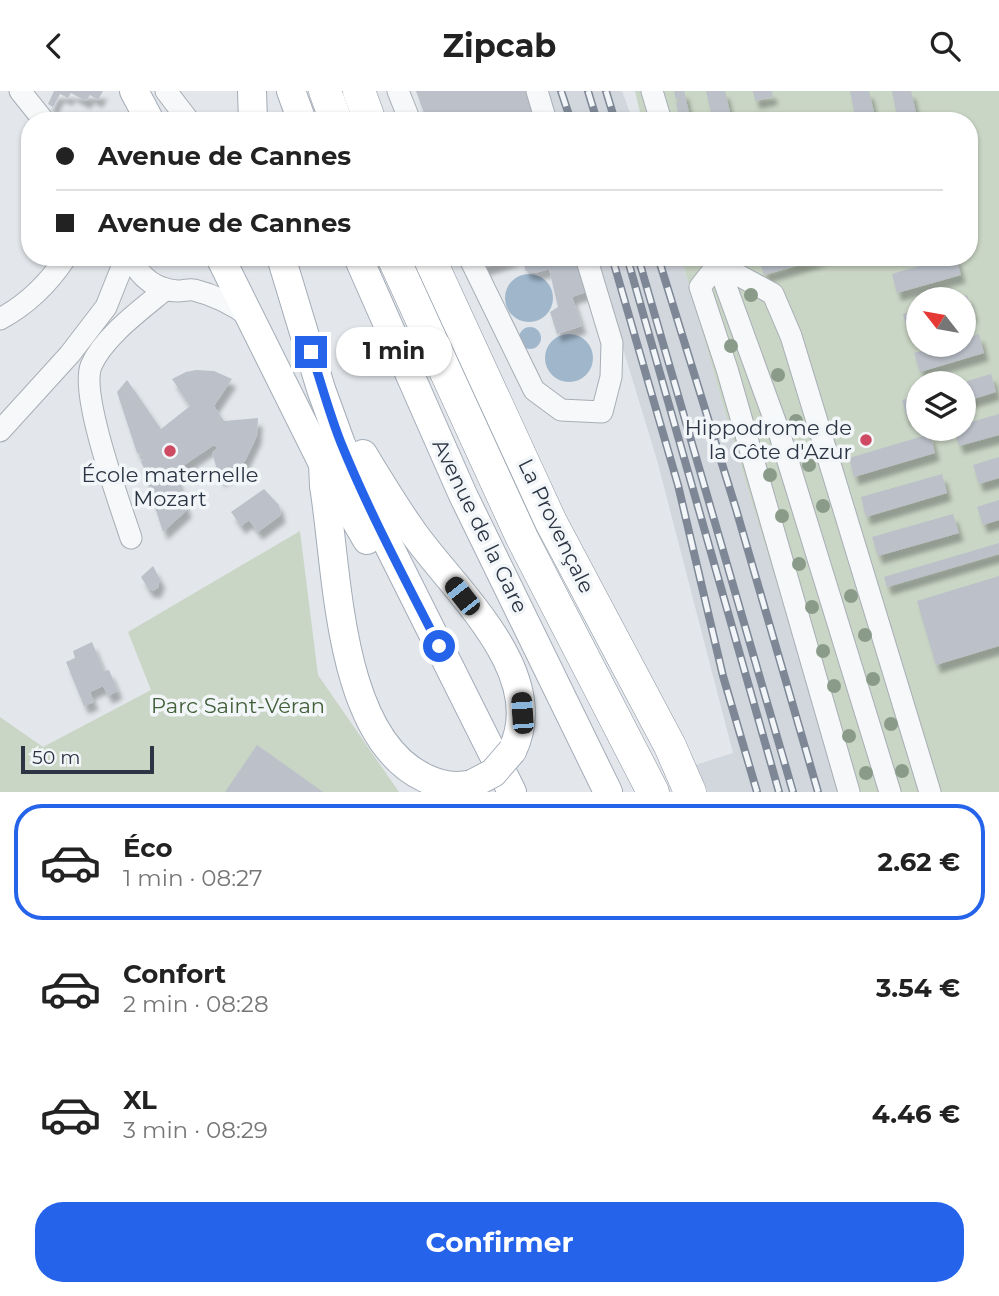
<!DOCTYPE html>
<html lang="fr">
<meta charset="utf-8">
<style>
:root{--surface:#fff;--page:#f2f2f2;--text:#222;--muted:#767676;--line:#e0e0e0;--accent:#2563eb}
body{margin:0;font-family:Montserrat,sans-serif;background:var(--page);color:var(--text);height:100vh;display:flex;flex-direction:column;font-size:26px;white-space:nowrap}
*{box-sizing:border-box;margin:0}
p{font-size:23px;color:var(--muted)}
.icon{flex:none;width:38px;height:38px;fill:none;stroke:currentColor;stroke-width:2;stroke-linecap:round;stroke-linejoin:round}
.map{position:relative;height:701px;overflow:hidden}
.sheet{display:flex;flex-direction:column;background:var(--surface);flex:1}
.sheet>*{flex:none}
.top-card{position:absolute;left:21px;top:21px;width:957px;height:154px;border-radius:28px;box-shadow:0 2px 5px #0004;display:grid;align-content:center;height:154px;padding:0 35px;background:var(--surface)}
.needle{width:46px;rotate:301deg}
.controls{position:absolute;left:906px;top:196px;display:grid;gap:14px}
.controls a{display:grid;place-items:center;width:70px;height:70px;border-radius:50%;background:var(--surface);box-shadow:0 2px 5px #0004;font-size:35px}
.scale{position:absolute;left:21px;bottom:18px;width:133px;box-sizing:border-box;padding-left:7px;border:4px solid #2b3544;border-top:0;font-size:19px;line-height:24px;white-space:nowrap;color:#2b3544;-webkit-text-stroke:5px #f3f6f8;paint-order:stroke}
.end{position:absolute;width:32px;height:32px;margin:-16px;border:9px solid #2563eb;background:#fff;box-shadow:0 0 0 4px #fff}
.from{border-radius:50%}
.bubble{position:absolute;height:49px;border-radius:24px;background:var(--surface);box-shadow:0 2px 5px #0004;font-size:23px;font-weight:700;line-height:49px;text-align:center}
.car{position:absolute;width:21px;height:42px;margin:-21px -10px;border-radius:9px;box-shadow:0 0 5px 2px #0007;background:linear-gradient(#222 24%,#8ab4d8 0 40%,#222 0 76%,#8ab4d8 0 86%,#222 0)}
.top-card b{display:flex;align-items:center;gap:24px;height:66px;font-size:26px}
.top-card b+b{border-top:2px solid var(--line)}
.top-card i{width:18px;height:18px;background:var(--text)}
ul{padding:12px 0 0;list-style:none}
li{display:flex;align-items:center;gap:21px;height:116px;margin:0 14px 10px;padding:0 21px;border:4px solid transparent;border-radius:28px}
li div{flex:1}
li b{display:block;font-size:26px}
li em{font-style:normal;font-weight:700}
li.selected{border-color:var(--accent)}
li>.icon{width:63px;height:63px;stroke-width:1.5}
.cta{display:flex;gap:14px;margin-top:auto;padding:14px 35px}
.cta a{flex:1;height:80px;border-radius:28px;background:var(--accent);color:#fff;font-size:28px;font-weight:700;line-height:80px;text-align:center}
header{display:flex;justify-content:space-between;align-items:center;height:91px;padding:0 35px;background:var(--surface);font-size:32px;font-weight:700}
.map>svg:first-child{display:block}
</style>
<header><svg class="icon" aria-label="back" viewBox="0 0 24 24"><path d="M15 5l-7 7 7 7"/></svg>Zipcab<svg class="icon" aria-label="search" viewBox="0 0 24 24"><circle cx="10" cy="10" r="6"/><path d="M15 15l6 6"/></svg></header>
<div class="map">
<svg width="999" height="701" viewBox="0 0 999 701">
<defs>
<filter id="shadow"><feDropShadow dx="4.5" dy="8" stdDeviation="2" flood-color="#0004"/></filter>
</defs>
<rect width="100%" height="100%" fill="#e3e7eb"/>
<!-- built -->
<g fill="#d2d6dd">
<path d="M 545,0 L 622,0 L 633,30 L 554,30 Z"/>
<path d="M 595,166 L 681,166 L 736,359 L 840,701 L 708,701 L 695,674 L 733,662 L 657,369 Z"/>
</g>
<!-- green -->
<g fill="#c9d5c5" fill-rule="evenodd">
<path d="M 635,0 L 999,0 L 999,701 L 840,701 L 736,359 L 681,166 L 970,166 L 970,30 L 642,30 ZM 919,208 L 964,208 L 964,254 L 919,254 ZM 919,292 L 964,292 L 964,338 L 919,338 Z"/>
<path d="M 300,440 L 318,584 L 399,701 L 0,701 L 0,626 L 43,656 L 151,599 L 128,541 Z"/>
</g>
<!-- water -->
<g fill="#9fb6cb">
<circle cx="529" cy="207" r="24"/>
<circle cx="530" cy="247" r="11"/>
<circle cx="569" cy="267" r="24"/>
</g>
<!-- building -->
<g fill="#bbc0c9" filter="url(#shadow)">
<path d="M 54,0 L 103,0 L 98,9 L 90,4 L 86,10 L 71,2 L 68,7 L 60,3 L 53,16 L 48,13 Z"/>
<path d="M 416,0 L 528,0 L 538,30 L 427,30 Z"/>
<path d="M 674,0 L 684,0 L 691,30 L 680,30 L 676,12 L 679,11 L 679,8 L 676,9 Z"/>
<path d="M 706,0 L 725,0 L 732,30 L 713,30 Z"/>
<path d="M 753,0 L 772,0 L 773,6 L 755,10 Z"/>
<path d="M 850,0 L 869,0 L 876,30 L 856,30 Z"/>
<path d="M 892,0 L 911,0 L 918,30 L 898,30 Z"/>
<path d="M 477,166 L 515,166 L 515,167 L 481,178 Z"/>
<path d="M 521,166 L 581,166 L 592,199 L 572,206 L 582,235 L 557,243 L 550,221 L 558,216 L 549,178 L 535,182 L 526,180 Z"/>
<path d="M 791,166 L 824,167 L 764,184 L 761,175 Z"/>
<path d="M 950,166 L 956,166 L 961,184 L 897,202 L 892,183 Z"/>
<path d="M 967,204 L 973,223 L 964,225 L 964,208 L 955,208 Z"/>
<path d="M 919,218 L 919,239 L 908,242 L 903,223 Z"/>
<path d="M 979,243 L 984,262 L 920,281 L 914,262 L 944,254 L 964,254 L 964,248 Z"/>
<path d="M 196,279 L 214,280 L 232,288 L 214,315 L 224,330 L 258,327 L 257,345 L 245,370 L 234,380 L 220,388 L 212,362 L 217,357 L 214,354 L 175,380 L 187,419 L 163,441 L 146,388 L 153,382 L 149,376 L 145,379 L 141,371 L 144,367 L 140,362 L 137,362 L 117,301 L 127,289 L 161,338 L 190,315 L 172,288 L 186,281 Z"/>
<path d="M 991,283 L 996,301 L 964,311 L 964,291 Z"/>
<path d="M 919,304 L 919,324 L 907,327 L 902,309 Z"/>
<path d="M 999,323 L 999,344 L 959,355 L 954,338 L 964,338 L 964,333 Z"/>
<path d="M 930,343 L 935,362 L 854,386 L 849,367 Z"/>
<path d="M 999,366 L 999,387 L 979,393 L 973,374 Z"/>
<path d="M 942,383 L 947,402 L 866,426 L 861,406 Z"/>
<path d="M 264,398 L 279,414 L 281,424 L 258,441 L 249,429 L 241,435 L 231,421 Z"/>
<path d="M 999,409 L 999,429 L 983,434 L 977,416 Z"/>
<path d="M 953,423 L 959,442 L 878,465 L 872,446 Z"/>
<path d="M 999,452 L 999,463 L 887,496 L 884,486 Z"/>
<path d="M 153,475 L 161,490 L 158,493 L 159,496 L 153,500 L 152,498 L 149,499 L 141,486 Z"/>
<path d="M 999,485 L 999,555 L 936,574 L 917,510 Z"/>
<path d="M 92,551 L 104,580 L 109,579 L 118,600 L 108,605 L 103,595 L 90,601 L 94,611 L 84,615 L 66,571 L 75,567 L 73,560 Z"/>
<path d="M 257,654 L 323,701 L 225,701 Z"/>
</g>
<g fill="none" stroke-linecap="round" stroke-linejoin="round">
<defs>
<g id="minor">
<path d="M 20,0 L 44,30"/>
<path d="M 166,0 L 189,30"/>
<path d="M 398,0 L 410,30"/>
<path d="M 537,0 L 546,30"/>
<path d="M 652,0 L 661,30"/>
<path d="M 130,166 C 140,186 155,199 178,200 C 183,200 189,198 194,199 C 214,204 234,214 250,226"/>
<path d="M 469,166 L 534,299 L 561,319 L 602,321 L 611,286 L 612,252 L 586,166"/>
<path d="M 716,168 L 779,341 L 890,701"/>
<path d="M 0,228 C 28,213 49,192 66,166"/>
<path d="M 0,340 L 70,263 L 106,216 L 126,166"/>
<path d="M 131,447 C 120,413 80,305 91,275 C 103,246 142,218 166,198"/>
<path d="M 849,701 L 727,278 L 700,196 L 718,173 L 773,203 L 791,245 L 930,701"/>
</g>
<g id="major">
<path d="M 134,0 L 150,30"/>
<path d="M 252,0 L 253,30"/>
<path d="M 291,0 L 302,30"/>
<path d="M 220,166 L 323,373 L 367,449"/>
<path d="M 281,166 L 321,298 L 341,353 L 383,443 L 512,701"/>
<path d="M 358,166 L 463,404 L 608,701"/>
<path d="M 363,363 C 380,391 396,418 415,444 C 457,502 550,583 512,660"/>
<path d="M 323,373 L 324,395 C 338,480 337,646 425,687 C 439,694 456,697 472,693"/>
</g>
<g id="highway">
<path d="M 325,0 L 336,30"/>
<path d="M 359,0 L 370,30"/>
<path d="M 393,166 L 522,447 L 653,701"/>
<path d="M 429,166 L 551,431 L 670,655 L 690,701"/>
</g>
</defs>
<!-- minor casing -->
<use href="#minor" stroke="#a8aeb6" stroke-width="23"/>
<!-- major casing -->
<use href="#major" stroke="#a3acb7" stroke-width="30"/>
<!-- highway casing -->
<use href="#highway" stroke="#8b95a2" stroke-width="33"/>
<!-- minor -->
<use href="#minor" stroke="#f6f8f9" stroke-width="21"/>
<!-- major -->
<use href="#major" stroke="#fff" stroke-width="28"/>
<!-- highway -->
<use href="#highway" stroke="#fff" stroke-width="32"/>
<defs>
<g id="rail">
<path d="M 561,0 L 571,30"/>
<path d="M 588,0 L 597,30"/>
<path d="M 606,0 L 615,30"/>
<path d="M 612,166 L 678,394 L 723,585 L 757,701"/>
<path d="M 627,166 L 779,701"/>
<path d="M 638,166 L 793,701"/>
<path d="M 658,166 L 736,418 L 818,701"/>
</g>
</defs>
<!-- rail casing -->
<use href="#rail" stroke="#7d8795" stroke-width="8"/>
<!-- rail -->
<use href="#rail" stroke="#f3f6f8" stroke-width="5" stroke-dasharray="16" stroke-linecap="butt"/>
<defs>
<path id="major-bridge" d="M 472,693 L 493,682 L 512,660"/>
</defs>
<!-- major-bridge casing -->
<use href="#major-bridge" stroke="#a3acb7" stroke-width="30" stroke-linecap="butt"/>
<!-- major-bridge -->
<use href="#major-bridge" stroke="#fff" stroke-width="28"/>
</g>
<!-- trees -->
<g fill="#8a9c89">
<circle cx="751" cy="204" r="7"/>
<circle cx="731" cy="255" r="7"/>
<circle cx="778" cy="284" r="7"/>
<circle cx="796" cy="330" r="7"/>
<circle cx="809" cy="374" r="7"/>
<circle cx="770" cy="384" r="7"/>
<circle cx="823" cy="415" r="7"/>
<circle cx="782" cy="425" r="7"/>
<circle cx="799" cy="473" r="7"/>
<circle cx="851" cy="505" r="7"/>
<circle cx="812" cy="516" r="7"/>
<circle cx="865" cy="544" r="7"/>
<circle cx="823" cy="560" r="7"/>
<circle cx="873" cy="588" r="7"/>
<circle cx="834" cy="595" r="7"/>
<circle cx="891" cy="633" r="7"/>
<circle cx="849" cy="645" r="7"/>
<circle cx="902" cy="680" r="7"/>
<circle cx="866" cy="682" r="7"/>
</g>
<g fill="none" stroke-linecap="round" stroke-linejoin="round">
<!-- route -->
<path stroke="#2563eb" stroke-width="9" d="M 311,261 C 321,291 329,322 341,352 C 369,421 405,488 439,555"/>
</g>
<!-- markers -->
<g fill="#ce4b63" stroke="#f3f6f8" stroke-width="2.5">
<circle cx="866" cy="349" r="7"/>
<circle cx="170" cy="360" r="7"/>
</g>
<g text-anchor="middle" stroke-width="7" stroke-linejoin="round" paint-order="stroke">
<!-- poi labels -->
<g font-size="21" fill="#2b3544" stroke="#f3f6f8" text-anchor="end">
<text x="852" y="344">Hippodrome de<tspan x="852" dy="24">la Côte d'Azur</tspan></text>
<text x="170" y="391" text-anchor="middle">École maternelle<tspan x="170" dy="24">Mozart</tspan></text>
</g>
<!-- street labels -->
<g font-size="21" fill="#2b3544" stroke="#f3f6f8">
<text transform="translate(480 435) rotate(64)" y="7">Avenue de la Gare</text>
<text transform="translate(556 435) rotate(64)" y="7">La Provençale</text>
</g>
<!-- park labels -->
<g font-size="21" fill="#415f39" stroke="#f3f6f8">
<text x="238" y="622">Parc Saint-Véran</text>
</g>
</g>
</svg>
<div class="controls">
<a><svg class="needle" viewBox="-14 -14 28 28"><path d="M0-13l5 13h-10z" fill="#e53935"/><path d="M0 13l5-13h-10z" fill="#767676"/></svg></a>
<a><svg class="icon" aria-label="layers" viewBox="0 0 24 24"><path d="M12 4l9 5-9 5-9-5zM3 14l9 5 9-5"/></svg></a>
</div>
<div class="scale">50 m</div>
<i class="end from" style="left:439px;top:555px"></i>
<i class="end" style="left:311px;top:261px"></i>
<div class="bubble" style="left:336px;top:236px;width:116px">1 min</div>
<i class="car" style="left:462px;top:505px;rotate:322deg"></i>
<i class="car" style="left:522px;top:622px;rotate:356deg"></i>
<div class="top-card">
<b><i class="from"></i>Avenue de Cannes</b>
<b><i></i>Avenue de Cannes</b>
</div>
</div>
<section class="sheet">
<ul>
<li class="selected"><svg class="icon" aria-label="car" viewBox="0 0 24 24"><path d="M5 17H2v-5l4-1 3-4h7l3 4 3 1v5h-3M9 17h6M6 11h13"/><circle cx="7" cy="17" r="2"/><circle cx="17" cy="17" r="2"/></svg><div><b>Éco</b><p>1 min · 08:27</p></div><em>2.62 €</em></li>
<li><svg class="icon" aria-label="car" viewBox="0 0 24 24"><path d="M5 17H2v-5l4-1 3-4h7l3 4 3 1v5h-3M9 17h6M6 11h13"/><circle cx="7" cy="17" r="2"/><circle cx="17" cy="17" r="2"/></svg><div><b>Confort</b><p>2 min · 08:28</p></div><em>3.54 €</em></li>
<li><svg class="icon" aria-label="car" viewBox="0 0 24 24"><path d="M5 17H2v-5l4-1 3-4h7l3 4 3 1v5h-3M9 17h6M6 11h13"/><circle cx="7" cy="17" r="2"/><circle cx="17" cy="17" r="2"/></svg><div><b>XL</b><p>3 min · 08:29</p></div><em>4.46 €</em></li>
</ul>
<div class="cta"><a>Confirmer</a></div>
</section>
